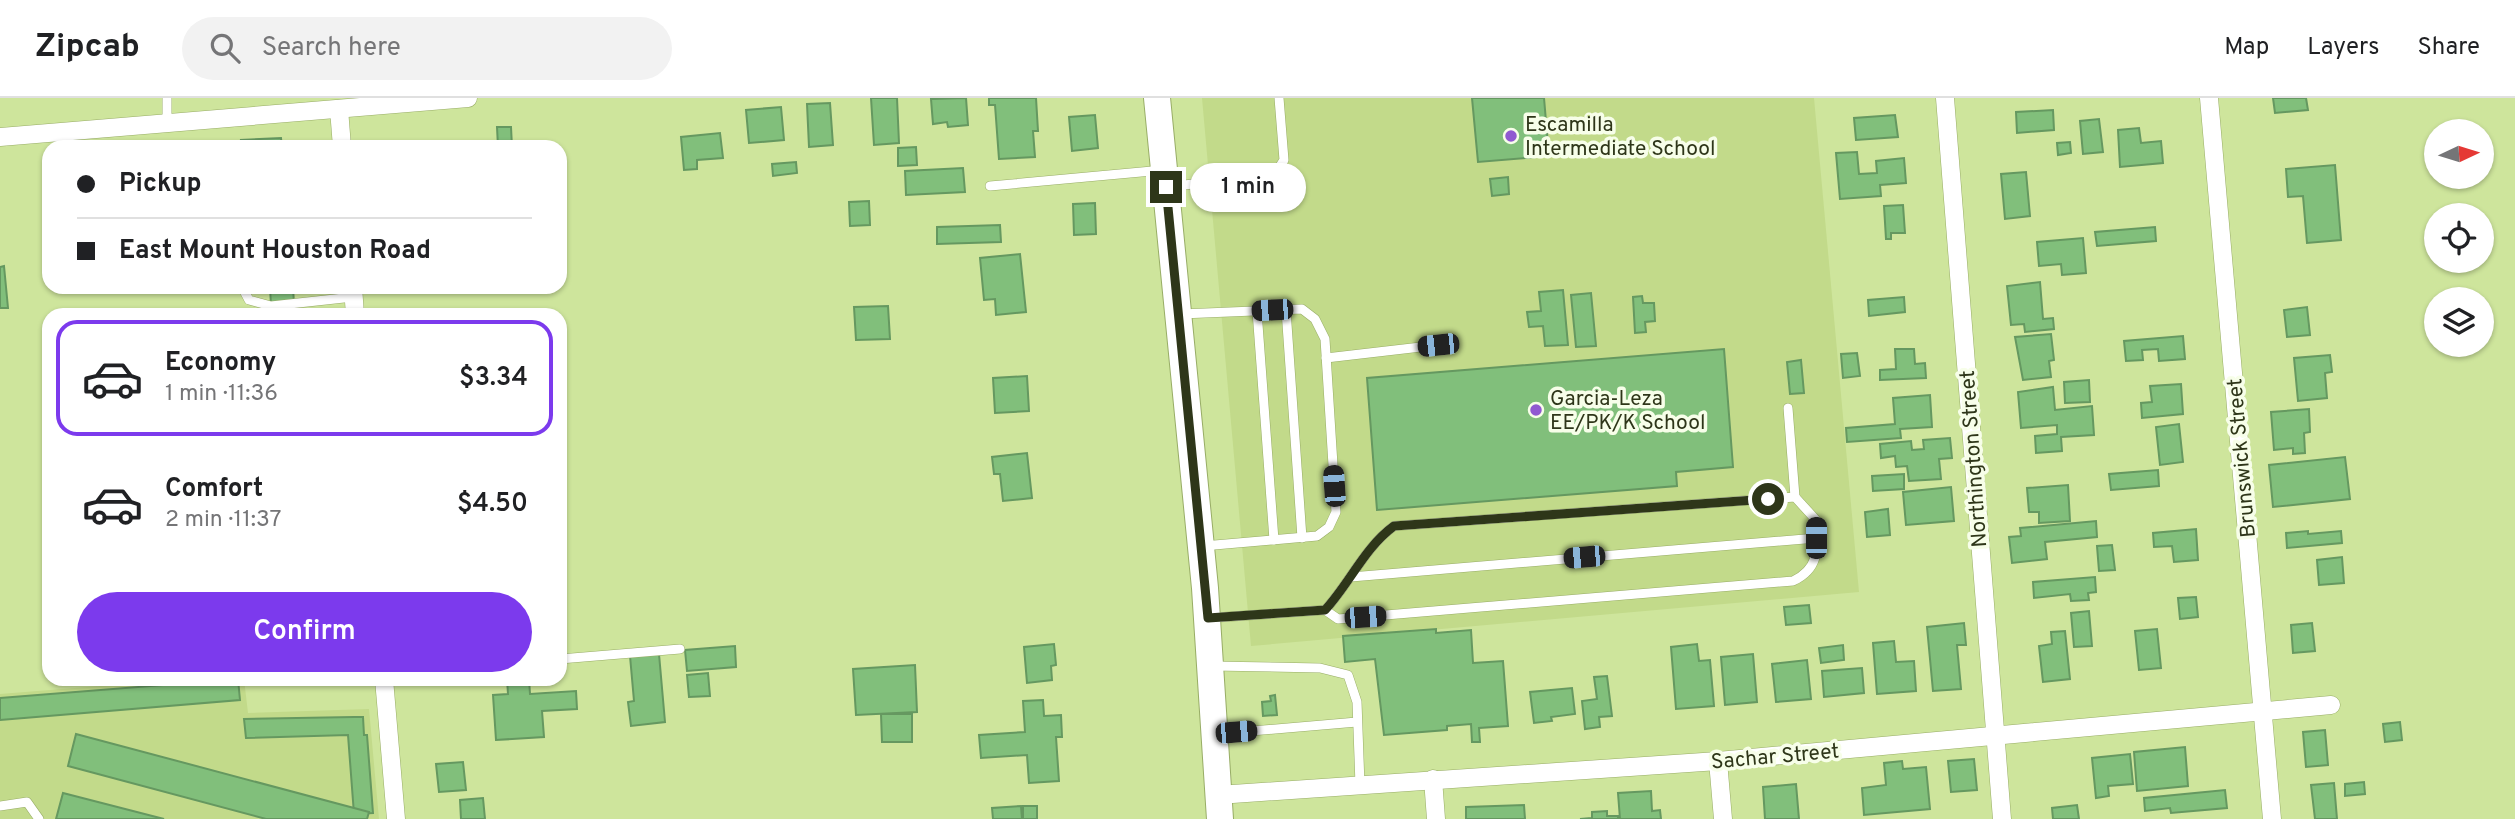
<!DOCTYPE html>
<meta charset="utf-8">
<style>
:root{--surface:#fff;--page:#f2f2f2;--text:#202124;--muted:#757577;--line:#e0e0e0;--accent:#7c3aed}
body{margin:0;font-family:Overpass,sans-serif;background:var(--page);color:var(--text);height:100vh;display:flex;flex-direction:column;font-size:26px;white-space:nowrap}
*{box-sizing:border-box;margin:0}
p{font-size:23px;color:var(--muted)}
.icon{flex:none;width:38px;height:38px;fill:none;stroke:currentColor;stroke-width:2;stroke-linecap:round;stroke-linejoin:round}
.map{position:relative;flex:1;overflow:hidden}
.panel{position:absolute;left:42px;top:210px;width:525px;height:378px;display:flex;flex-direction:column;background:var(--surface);border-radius:21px;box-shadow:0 2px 5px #0004}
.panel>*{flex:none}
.top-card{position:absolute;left:42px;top:42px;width:525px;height:154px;border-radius:21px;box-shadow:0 2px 5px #0004;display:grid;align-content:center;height:154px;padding:0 35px;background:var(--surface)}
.needle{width:46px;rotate:86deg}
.controls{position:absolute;left:2424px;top:21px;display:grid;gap:14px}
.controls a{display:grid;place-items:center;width:70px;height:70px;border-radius:50%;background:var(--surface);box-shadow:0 2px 5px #0004;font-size:35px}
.end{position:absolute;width:32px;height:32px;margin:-16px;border:9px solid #2e3619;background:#fff;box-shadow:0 0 0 4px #fff}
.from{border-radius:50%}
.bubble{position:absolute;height:49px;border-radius:24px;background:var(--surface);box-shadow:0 2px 5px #0004;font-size:23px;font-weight:600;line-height:49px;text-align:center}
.car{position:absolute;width:21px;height:42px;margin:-21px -10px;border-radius:9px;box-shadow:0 0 5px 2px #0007;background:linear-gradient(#222 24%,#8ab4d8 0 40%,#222 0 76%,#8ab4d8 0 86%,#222 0)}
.top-card b{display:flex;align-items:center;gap:24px;height:66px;font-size:26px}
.top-card b+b{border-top:2px solid var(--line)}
.top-card i{width:18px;height:18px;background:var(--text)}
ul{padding:12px 0 0;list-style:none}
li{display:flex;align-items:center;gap:21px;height:116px;margin:0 14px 10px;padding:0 21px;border:4px solid transparent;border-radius:21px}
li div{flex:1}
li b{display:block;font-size:26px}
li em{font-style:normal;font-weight:600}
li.selected{border-color:var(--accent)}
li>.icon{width:63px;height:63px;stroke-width:1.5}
.action{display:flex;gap:14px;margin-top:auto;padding:14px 35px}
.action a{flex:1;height:80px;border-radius:42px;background:var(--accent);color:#fff;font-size:28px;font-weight:600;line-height:80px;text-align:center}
header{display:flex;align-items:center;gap:42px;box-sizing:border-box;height:98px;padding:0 35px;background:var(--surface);border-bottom:2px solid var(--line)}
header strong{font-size:33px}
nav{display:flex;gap:38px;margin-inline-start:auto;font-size:24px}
.search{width:490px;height:63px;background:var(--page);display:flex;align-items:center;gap:18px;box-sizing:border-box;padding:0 24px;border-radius:38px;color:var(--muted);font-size:26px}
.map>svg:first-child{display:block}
</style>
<header>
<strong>Zipcab</strong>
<div class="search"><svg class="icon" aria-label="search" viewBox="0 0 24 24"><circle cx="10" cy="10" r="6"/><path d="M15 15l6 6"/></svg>Search here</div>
<nav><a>Map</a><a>Layers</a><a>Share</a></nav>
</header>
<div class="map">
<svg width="2515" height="721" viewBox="0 0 2515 721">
<rect width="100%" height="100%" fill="#cee59c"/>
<!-- built -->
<g fill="#c2da8a">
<path d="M 1202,0 L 1814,0 L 1859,494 L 1251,548 Z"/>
<path d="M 187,581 L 244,581 L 248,615 L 369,611 L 379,721 L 0,721 L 0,596 Z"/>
</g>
<!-- building -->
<g fill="#81bf7b" stroke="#659860" stroke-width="2">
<path d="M 871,0 L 897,0 L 899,45 L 874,47 Z"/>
<path d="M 966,0 L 968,27 L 948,29 L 947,24 L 933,26 L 931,1 Z"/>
<path d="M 989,0 L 1036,0 L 1038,33 L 1033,33 L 1035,59 L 999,61 L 995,7 L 989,7 Z"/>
<path d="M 1472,0 L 1544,0 L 1549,58 L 1478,64 Z"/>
<path d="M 2273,0 L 2306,0 L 2308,12 L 2275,15 Z"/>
<path d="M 830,5 L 833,47 L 809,49 L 807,6 Z"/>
<path d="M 781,9 L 784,42 L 749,45 L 746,12 Z"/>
<path d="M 2053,12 L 2054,32 L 2017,35 L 2016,14 Z"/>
<path d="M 1095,17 L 1098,50 L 1072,53 L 1069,19 Z"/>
<path d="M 1895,17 L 1898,39 L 1856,42 L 1854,20 Z"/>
<path d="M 2099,21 L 2103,54 L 2083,56 L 2080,23 Z"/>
<path d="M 497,29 L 511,29 L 512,49 L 498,49 Z"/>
<path d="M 2139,30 L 2141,45 L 2161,43 L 2163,65 L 2120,69 L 2118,32 Z"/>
<path d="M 720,35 L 723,60 L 697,62 L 697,71 L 684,72 L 681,39 Z"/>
<path d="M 281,40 L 282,49 L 242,49 L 241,42 Z"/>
<path d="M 2070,44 L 2071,55 L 2058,57 L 2057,45 Z"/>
<path d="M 916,49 L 917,67 L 898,68 L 898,50 Z"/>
<path d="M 1857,54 L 1859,76 L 1877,75 L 1876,63 L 1904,60 L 1906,85 L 1880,87 L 1881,98 L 1840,101 L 1836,55 Z"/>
<path d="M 796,64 L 797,75 L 773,78 L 772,66 Z"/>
<path d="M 2335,67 L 2341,142 L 2307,145 L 2303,98 L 2288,99 L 2286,71 Z"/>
<path d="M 963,70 L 965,94 L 906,97 L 905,73 Z"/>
<path d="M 2026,74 L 2030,118 L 2005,121 L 2001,76 Z"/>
<path d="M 1508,79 L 1509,96 L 1492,98 L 1490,81 Z"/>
<path d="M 869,103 L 870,127 L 850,128 L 849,104 Z"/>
<path d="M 1095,105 L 1096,136 L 1074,137 L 1073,106 Z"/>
<path d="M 1903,107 L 1905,135 L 1891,135 L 1891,141 L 1886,141 L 1884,108 Z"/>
<path d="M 1000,127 L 1001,144 L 937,146 L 937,129 Z"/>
<path d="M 2155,129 L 2156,143 L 2097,148 L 2095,134 Z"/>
<path d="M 2083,140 L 2086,175 L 2062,177 L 2061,166 L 2039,168 L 2037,144 Z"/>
<path d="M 1020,156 L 1026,214 L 996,217 L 995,201 L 984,202 L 980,160 Z"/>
<path d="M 4,168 L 8,210 L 0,210 L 0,169 Z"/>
<path d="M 2040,184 L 2043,221 L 2053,220 L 2054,231 L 2025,234 L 2024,226 L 2011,227 L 2007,188 Z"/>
<path d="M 260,189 L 293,189 L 294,206 L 271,207 L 270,190 Z"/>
<path d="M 1563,192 L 1568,247 L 1545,248 L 1543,228 L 1529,229 L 1527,214 L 1541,213 L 1539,194 Z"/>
<path d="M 1591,195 L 1596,248 L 1576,249 L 1571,197 Z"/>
<path d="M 1642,198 L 1643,205 L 1654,205 L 1655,223 L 1645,224 L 1646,234 L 1635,235 L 1633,199 Z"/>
<path d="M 1904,199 L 1905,214 L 1869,218 L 1868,202 Z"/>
<path d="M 888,208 L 890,241 L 856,242 L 854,209 Z"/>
<path d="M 2307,209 L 2310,237 L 2287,239 L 2284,212 Z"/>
<path d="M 2051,236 L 2054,262 L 2049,263 L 2051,279 L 2023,282 L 2015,239 Z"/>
<path d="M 2183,238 L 2185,261 L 2159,263 L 2158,251 L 2142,252 L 2143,262 L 2126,263 L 2124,243 Z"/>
<path d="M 1724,251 L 1733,369 L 1676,374 L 1677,388 L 1377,412 L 1367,280 Z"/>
<path d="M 1895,251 L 1914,251 L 1915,266 L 1925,265 L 1926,280 L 1880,282 L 1880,272 L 1896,271 Z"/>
<path d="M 1857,255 L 1860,278 L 1843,280 L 1841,256 Z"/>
<path d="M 2330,257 L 2332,274 L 2325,275 L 2327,300 L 2298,303 L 2294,260 Z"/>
<path d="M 1801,262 L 1804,295 L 1790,296 L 1787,264 Z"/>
<path d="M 1027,278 L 1029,313 L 995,315 L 993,280 Z"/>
<path d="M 2089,282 L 2090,304 L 2065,305 L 2064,284 Z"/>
<path d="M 2181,286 L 2183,316 L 2142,320 L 2141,305 L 2152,304 L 2150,288 Z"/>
<path d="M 2053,289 L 2055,312 L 2092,308 L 2094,337 L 2061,339 L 2062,353 L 2036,355 L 2035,338 L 2057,336 L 2057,327 L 2021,330 L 2018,294 Z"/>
<path d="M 1930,297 L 1932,329 L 1900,331 L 1901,340 L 1847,344 L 1846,330 L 1895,326 L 1893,300 Z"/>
<path d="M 2309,311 L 2310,334 L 2304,335 L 2305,355 L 2293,356 L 2293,350 L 2274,352 L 2271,314 Z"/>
<path d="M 2179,326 L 2183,364 L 2160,367 L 2156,329 Z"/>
<path d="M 1950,340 L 1952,360 L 1939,361 L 1941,381 L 1909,383 L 1907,368 L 1896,369 L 1895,358 L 1881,360 L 1880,346 L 1911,343 L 1912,352 L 1924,351 L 1923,342 Z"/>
<path d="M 1027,355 L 1032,400 L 1003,403 L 1000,376 L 994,376 L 992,359 Z"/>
<path d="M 2345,359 L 2350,401 L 2273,409 L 2269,367 Z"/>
<path d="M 2158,372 L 2159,388 L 2111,392 L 2109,376 Z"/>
<path d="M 1904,376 L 1904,391 L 1873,393 L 1872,378 Z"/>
<path d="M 2068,387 L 2070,423 L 2039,425 L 2039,414 L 2029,414 L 2027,390 Z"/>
<path d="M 1951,389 L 1954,423 L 1906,427 L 1903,394 Z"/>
<path d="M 1888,411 L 1890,437 L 1867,439 L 1865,414 Z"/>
<path d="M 2096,423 L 2097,439 L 2045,444 L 2047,461 L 2012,465 L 2009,439 L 2021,438 L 2020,430 Z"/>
<path d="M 2196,431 L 2198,462 L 2174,464 L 2172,448 L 2154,449 L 2153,435 Z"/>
<path d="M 2308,433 L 2308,436 L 2341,433 L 2342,445 L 2287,450 L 2286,435 Z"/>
<path d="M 2112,447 L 2115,472 L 2099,473 L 2097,448 Z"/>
<path d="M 2342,459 L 2344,485 L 2319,487 L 2317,462 Z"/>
<path d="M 2095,479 L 2096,494 L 2088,495 L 2089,502 L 2071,503 L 2070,496 L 2034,500 L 2033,484 Z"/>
<path d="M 2196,499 L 2198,519 L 2180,521 L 2178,500 Z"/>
<path d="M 1809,507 L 1811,525 L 1786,527 L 1784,509 Z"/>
<path d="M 2089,513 L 2092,548 L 2074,549 L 2071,515 Z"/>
<path d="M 1964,525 L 1966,547 L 1957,547 L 1961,591 L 1933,593 L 1927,529 Z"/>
<path d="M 2312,525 L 2315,553 L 2293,555 L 2291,527 Z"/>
<path d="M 1436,531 L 1436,535 L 1471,532 L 1473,565 L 1503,563 L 1508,628 L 1479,630 L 1480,644 L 1472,644 L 1471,626 L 1447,628 L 1447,632 L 1384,637 L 1375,561 L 1345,564 L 1343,538 Z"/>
<path d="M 2157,531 L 2161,570 L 2139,572 L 2135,533 Z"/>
<path d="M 2065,533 L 2070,581 L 2043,584 L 2039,548 L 2052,546 L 2051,534 Z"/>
<path d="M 1894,543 L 1896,564 L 1914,563 L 1916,593 L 1877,596 L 1873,545 Z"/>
<path d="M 1054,546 L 1056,567 L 1051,568 L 1052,582 L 1027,585 L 1024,549 Z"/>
<path d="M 1697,546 L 1699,563 L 1710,562 L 1714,608 L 1676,611 L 1671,549 Z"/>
<path d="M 1843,547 L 1844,562 L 1821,565 L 1819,550 Z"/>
<path d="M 735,548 L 736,569 L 687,573 L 685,552 Z"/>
<path d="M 659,556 L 665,624 L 631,628 L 628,604 L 634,603 L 630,558 Z"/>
<path d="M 1753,556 L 1757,604 L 1725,607 L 1721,559 Z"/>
<path d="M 1807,562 L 1811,601 L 1776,604 L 1772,566 Z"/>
<path d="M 915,567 L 917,614 L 856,617 L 853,571 Z"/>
<path d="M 1862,570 L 1864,595 L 1824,599 L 1822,573 Z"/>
<path d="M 708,575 L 710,598 L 689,599 L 687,577 Z"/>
<path d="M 1607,578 L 1612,618 L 1599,619 L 1600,629 L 1585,631 L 1582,603 L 1597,601 L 1594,579 Z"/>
<path d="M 238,581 L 240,602 L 0,622 L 0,600 Z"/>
<path d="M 507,581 L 529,581 L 530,596 L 576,593 L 577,611 L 542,613 L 544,639 L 496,642 L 493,597 L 508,596 Z"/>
<path d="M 1572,590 L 1575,616 L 1551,619 L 1552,623 L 1534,625 L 1530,594 Z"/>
<path d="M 1275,597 L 1277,617 L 1263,618 L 1262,604 L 1271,603 L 1270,598 Z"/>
<path d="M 1043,602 L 1044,618 L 1061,617 L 1062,639 L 1056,639 L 1059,683 L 1029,685 L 1027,657 L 981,660 L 979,637 L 1025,634 L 1023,603 Z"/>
<path d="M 881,616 L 912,616 L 912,644 L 882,644 Z"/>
<path d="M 354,619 L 363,619 L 364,637 L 367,637 L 373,715 L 354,716 L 348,637 L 246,640 L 244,621 Z"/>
<path d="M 2400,624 L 2402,642 L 2385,644 L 2383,626 Z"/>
<path d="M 2325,632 L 2328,667 L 2306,669 L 2303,634 Z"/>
<path d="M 76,636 L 369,714 L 367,721 L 266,721 L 68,668 Z"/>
<path d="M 2185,649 L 2188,688 L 2137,693 L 2134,654 Z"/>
<path d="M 2130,656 L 2133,686 L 2108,688 L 2109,698 L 2096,700 L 2092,660 Z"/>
<path d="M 1974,661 L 1977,692 L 1951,694 L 1948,663 Z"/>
<path d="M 1902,663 L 1903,671 L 1926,669 L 1930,711 L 1864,717 L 1862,690 L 1886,687 L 1884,665 Z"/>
<path d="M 463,664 L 466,692 L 439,694 L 436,666 Z"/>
<path d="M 2364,684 L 2365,696 L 2345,698 L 2345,686 Z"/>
<path d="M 2334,685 L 2337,721 L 2315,721 L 2311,687 Z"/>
<path d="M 1796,686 L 1799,721 L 1765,721 L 1763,689 Z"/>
<path d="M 2225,692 L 2227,710 L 2171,715 L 2170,710 L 2145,713 L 2144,700 Z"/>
<path d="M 1651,693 L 1652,713 L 1660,712 L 1661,721 L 1620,721 L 1618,695 Z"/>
<path d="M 63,695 L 164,721 L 56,721 Z"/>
<path d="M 483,700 L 485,721 L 461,721 L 460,702 Z"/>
<path d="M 1524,707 L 1525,721 L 1466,721 L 1466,709 Z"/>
<path d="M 2077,707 L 2079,721 L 2053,721 L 2052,710 Z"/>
<path d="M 1021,708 L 1022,721 L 993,721 L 992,710 Z"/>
<rect x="1023" y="708" width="14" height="13"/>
<path d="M 1607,713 L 1607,718 L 1618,718 L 1618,721 L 1580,721 L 1592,720 L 1592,714 Z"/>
</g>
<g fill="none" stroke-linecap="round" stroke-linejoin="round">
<defs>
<g id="service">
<path d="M 167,0 L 167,25"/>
<path d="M 990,88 L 1163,72"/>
<path d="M 1168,89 L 1275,76 L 1284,62 L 1279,0"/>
<path d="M 242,189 L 249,202 L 271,208 L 353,199"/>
<path d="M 1286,212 L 1302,440"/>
<path d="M 1257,213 L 1274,442"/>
<path d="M 1181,216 L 1302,211 L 1315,221 L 1325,241 L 1336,414 L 1329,429 L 1317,438 L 1203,448"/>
<path d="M 1326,260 L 1438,247"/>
<path d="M 1788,310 L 1795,399"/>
<path d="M 1351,479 L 1817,440"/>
<path d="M 1209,520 L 1325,512 L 1338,521 L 1793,483 C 1821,470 1817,449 1816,422 L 1795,399 L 1394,428 C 1364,450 1350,485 1325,512"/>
<path d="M 560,561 L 680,551"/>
<path d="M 1212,568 L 1320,570 L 1348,577 L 1357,604 L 1360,687"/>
<path d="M 1216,636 L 1357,624"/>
<path d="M 0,708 L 27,704 L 39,721"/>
</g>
<g id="minor">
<path d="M 1945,0 L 2002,721"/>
<path d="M 2209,0 L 2272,721"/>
<path d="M 339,11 L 342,49"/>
<path d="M 0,39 L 468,0"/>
<path d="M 353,189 L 355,217"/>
<path d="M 384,581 L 396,721"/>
<path d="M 1718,663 L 1723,721"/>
<path d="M 1433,681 L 1436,721"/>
<path d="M 1218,697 L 1718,663 L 2331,607"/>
</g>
<path id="secondary" d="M 1157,0 L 1205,490 L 1220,721"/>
</defs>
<!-- service casing -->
<use href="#service" stroke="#98ad66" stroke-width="10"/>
<!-- minor casing -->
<use href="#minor" stroke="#98ad66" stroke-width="19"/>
<!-- secondary casing -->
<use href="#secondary" stroke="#98ad66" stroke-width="28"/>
<!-- service -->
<use href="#service" stroke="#fff" stroke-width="9"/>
<!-- minor -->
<use href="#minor" stroke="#fff" stroke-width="18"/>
<!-- secondary -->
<use href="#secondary" stroke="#fff" stroke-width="26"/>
</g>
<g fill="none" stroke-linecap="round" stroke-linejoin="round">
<!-- route -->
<path stroke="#2e3619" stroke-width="9" d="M 1166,89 L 1208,520 L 1325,512 C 1350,485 1364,450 1394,428 L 1768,401"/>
</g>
<!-- markers -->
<g fill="#9059d1" stroke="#f7fee9" stroke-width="2.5">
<circle cx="1511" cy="38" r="7"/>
<circle cx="1536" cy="312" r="7"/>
</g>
<g text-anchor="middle" stroke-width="7" stroke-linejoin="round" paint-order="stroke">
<!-- poi labels -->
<g font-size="21" fill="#2e3619" stroke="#f7fee9" text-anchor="start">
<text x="1525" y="33">Escamilla<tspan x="1525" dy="24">Intermediate School</tspan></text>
<text x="1550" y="307">Garcia-Leza<tspan x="1550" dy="24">EE/PK/K School</tspan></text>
</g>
<!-- street labels -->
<g font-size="21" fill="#2e3619" stroke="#f7fee9">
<text transform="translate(2241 360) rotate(-95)" y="7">Brunswick Street</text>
<text transform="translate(1973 361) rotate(-94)" y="7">Northington Street</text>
<text transform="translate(1775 658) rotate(-5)" y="7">Sachar Street</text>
</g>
</g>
</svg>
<div class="controls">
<a><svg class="needle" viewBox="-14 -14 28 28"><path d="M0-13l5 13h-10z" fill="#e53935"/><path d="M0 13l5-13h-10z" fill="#757577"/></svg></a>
<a><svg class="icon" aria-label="locate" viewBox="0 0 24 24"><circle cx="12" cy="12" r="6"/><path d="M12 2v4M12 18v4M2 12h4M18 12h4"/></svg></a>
<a><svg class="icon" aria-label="layers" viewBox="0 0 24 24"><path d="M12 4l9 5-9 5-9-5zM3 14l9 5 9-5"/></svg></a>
</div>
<i class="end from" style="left:1768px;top:401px"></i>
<i class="end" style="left:1166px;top:89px"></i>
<div class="bubble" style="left:1190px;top:65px;width:116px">1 min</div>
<i class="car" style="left:1272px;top:212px;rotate:267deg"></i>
<i class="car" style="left:1438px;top:247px;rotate:264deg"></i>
<i class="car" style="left:1334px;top:388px;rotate:356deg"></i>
<i class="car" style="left:1816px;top:440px;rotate:0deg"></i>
<i class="car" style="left:1584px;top:459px;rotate:265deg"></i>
<i class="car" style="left:1365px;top:519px;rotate:86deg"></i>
<i class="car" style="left:1236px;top:634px;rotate:85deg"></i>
<div class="top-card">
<b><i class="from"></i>Pickup</b>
<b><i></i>East Mount Houston Road</b>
</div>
<section class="panel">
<ul>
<li class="selected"><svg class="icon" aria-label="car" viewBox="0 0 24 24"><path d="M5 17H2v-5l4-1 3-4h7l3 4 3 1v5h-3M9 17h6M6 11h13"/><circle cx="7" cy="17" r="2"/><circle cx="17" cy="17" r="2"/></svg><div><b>Economy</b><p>1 min · 11:36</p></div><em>$3.34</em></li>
<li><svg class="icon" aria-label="car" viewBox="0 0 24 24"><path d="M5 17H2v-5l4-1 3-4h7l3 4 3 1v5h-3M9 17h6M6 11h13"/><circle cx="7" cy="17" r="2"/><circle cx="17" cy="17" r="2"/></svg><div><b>Comfort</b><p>2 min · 11:37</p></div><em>$4.50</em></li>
</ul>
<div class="action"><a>Confirm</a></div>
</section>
</div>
